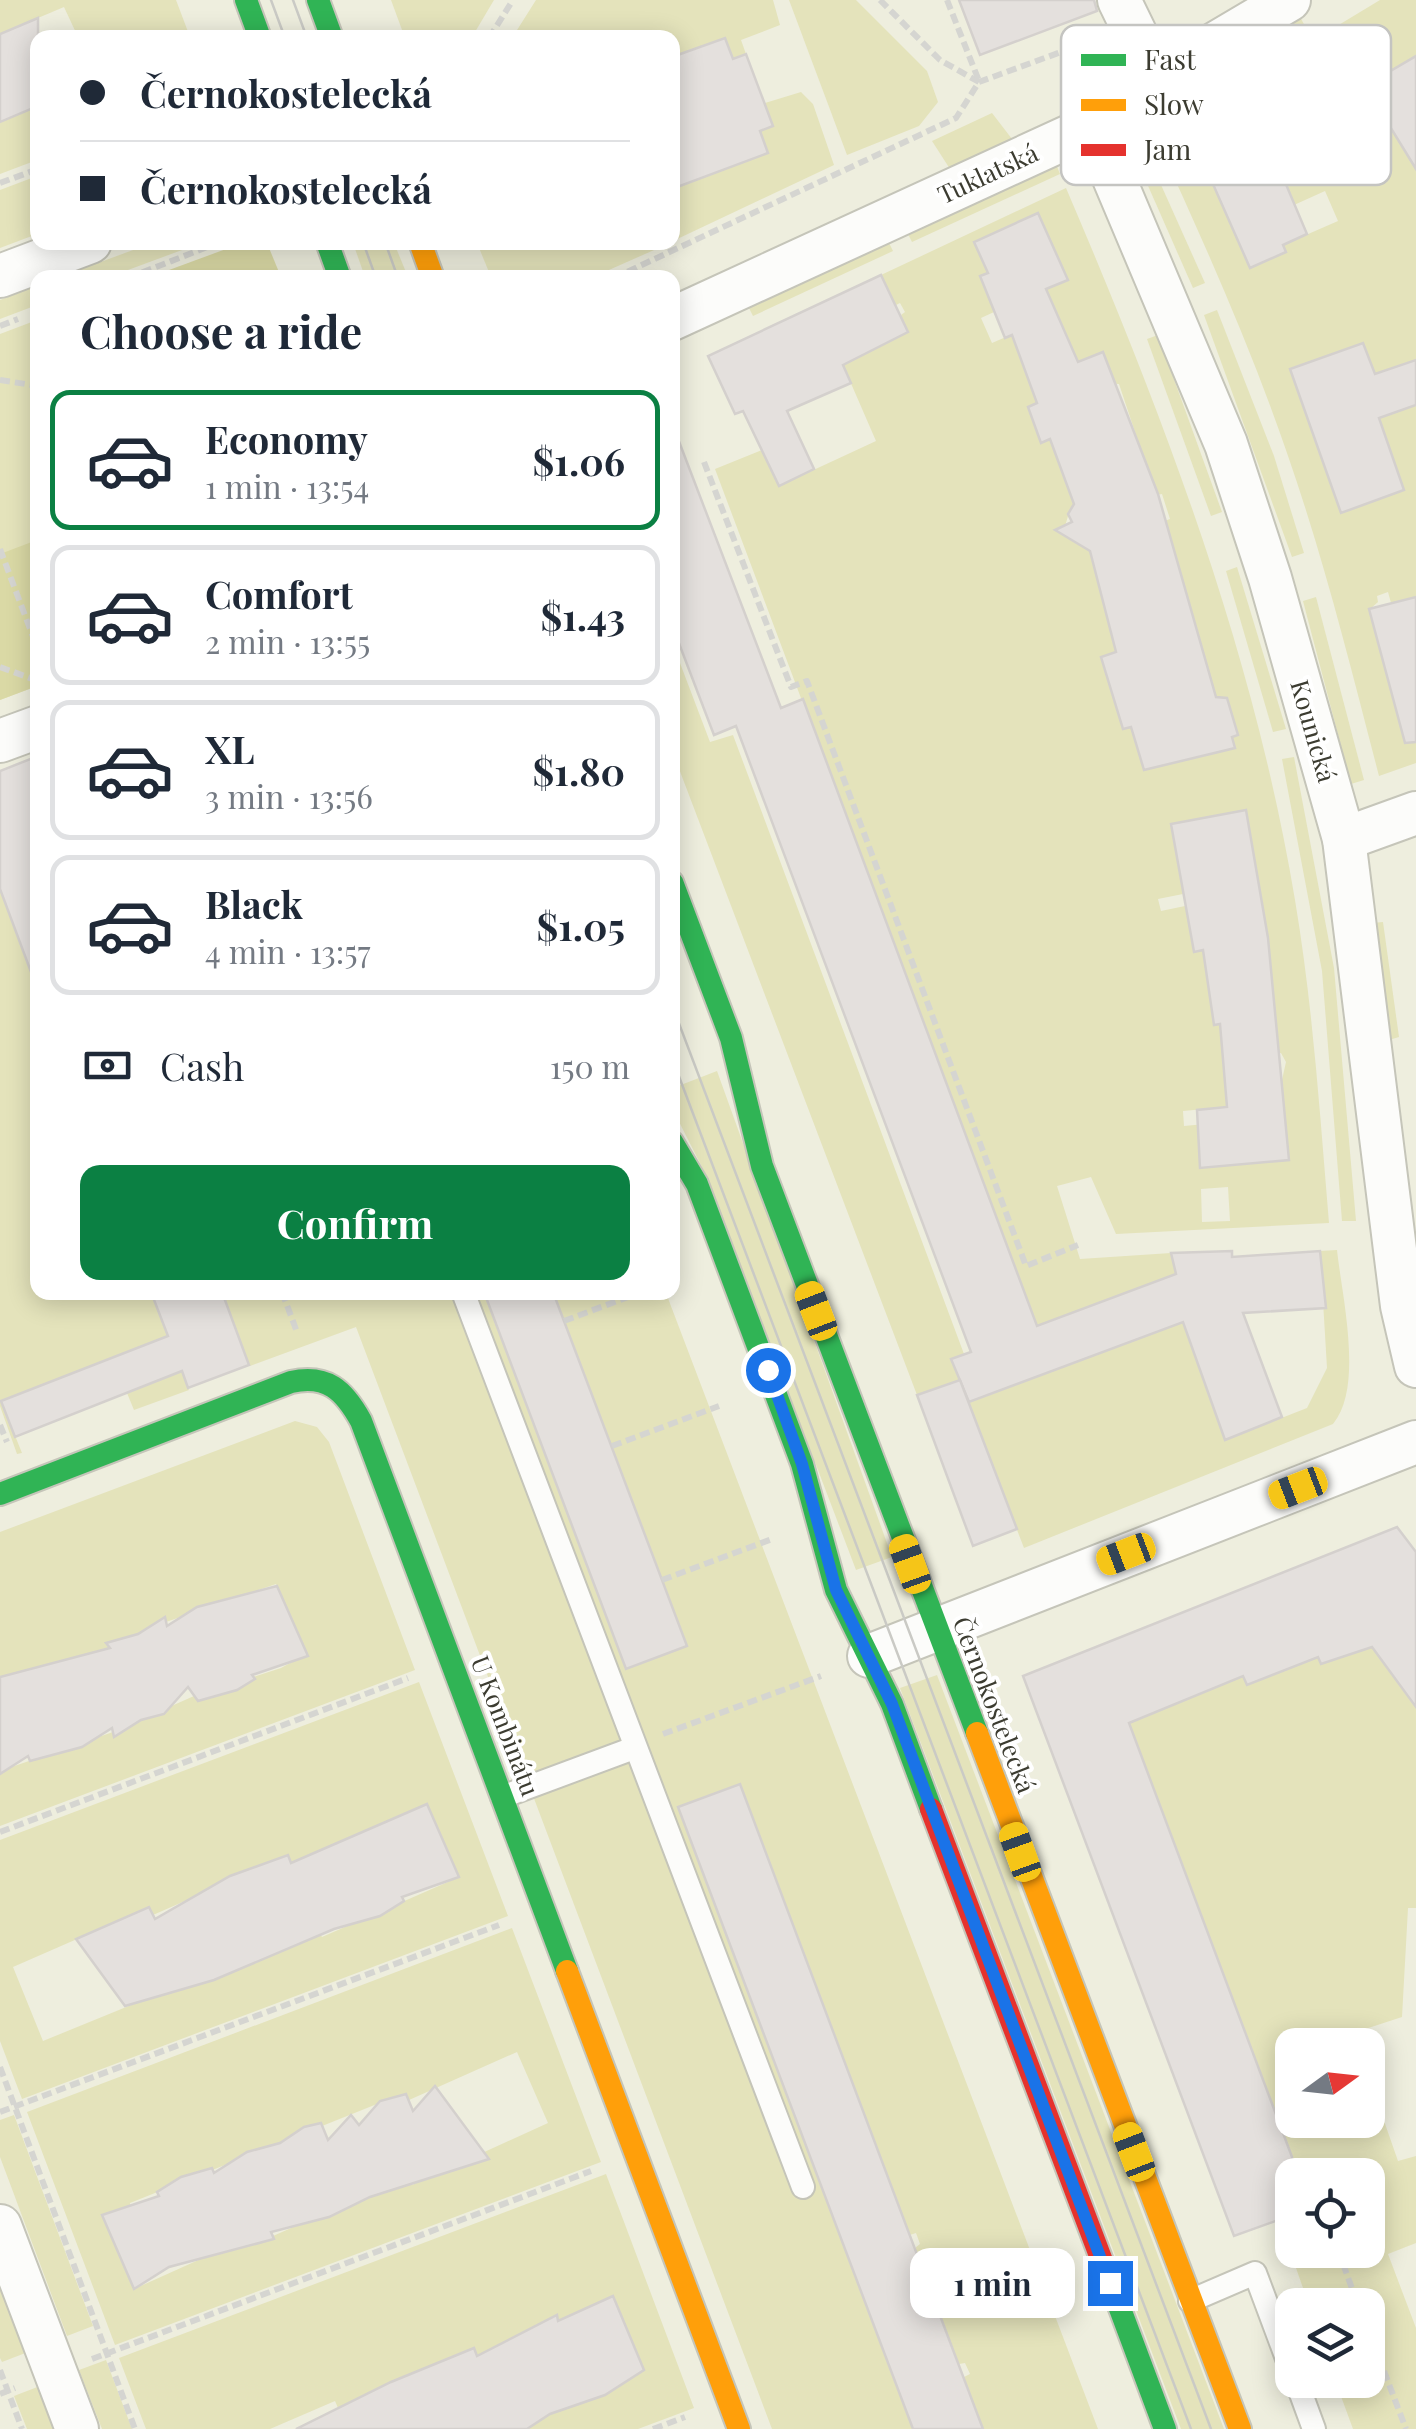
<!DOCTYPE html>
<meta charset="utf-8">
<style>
:root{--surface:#fff;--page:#f2f2f3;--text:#1f2937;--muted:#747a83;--line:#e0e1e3;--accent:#0b8043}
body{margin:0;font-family:"Playfair Display",serif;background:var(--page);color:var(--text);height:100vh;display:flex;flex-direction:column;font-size:38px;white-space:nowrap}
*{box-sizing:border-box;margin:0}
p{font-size:32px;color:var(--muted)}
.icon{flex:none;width:55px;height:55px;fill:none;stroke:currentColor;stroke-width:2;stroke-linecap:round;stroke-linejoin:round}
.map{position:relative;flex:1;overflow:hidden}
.panel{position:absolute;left:30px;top:270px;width:650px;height:1030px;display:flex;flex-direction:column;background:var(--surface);border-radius:20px;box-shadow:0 5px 25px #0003}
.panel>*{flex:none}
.hud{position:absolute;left:30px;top:30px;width:650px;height:220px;border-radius:20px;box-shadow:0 5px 25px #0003;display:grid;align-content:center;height:220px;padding:0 50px;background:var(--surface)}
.needle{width:65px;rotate:75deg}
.fabs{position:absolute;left:1275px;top:2028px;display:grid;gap:20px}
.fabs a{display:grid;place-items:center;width:110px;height:110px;border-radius:20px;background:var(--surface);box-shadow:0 5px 25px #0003;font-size:50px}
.end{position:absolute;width:45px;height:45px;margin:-22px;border:12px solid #1a73e8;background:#fff;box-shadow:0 0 0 5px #fff}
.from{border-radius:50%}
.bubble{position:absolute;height:70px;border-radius:20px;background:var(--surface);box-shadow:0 5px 25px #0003;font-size:32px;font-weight:700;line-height:70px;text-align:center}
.car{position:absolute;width:30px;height:60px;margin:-30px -15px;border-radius:12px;box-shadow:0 0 8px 2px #0007;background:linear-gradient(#f5c518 24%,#345 0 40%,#f5c518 0 76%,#345 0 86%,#f5c518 0)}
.hud b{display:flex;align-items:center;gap:35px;height:95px;font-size:38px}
.hud b+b{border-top:2px solid var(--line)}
.hud i{width:25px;height:25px;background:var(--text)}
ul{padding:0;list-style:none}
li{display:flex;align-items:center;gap:30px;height:140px;margin:0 20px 15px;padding:0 30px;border:5px solid var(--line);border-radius:20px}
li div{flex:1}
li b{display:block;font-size:38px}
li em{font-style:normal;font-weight:700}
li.selected{border-color:var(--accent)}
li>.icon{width:90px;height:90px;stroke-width:1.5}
h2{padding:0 50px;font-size:45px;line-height:120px}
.pay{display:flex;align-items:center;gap:25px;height:110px;padding:0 50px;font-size:38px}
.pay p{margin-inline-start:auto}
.action{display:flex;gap:20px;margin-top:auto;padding:20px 50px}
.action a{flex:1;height:115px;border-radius:20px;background:var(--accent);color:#fff;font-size:40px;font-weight:700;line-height:115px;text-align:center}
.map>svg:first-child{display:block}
</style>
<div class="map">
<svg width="1416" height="2429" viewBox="0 0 1416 2429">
<rect width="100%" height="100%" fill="#eeeede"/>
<!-- green -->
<g fill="#e4e3bb" fill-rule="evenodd">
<path d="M 0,0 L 176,0 L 190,37 L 78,37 L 64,7 L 0,34 Z"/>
<path d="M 391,0 L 494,0 L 472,37 L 405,38 Z"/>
<path d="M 536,0 L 773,0 L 780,25 L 741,40 L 746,54 L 733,59 L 724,38 L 673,57 L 672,38 L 512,38 Z"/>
<path d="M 789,0 L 856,0 L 927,71 L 938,102 L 919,126 L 847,155 Z"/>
<path d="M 1380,0 L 1416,0 L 1416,360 L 1376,374 L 1384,397 L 1360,365 L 1370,361 L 1363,343 L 1290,370 L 1341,513 L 1404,490 L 1379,418 L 1416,405 L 1416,597 L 1391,603 L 1388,592 L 1377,596 L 1378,602 L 1369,610 L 1398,717 L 1416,723 L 1416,763 L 1379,776 C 1351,668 1324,559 1287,453 C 1250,345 1203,240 1155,136 ZM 1218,140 L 1222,148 L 1294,205 L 1325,191 L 1338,221 L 1283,245 L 1285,253 L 1250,268 L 1202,158 L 1210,153 L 1207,144 Z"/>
<path d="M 1300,17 L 1305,26 L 1149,120 L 1144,111 Z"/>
<path d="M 801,92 L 813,104 L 834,165 L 673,241 L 673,189 L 768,153 L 760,131 L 773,126 L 765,103 Z"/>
<path d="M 37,106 L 37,160 L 0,174 L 0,122 Z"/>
<path d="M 992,113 L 1012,139 L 950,169 L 932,141 Z"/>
<path d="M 1149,158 L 1205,283 L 1193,288 L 1138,163 Z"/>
<path d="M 1056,164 L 1060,174 L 912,242 L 908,234 Z"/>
<path d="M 37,176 L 37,234 L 0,248 L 0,190 Z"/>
<path d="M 1066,188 C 1164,417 1254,653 1295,900 C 1313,1007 1320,1115 1329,1223 L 1116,1234 L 1091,1177 L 1057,1186 L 1080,1259 L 1171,1253 L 1176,1274 L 1037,1327 L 715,469 L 762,450 L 779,486 L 876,441 L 843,365 L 908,332 L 901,315 L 905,312 L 900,303 L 896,305 L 881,275 ZM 1038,214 L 1067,280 L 1046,289 L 1057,315 L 992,343 L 981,318 L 994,312 L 980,277 L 988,273 L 974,242 ZM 1029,381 L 1119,384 L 1156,495 L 1162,494 L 1170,519 L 1130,533 L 1074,542 L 1065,526 L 1069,513 L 1076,509 L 1050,439 L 1041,442 L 1028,408 L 1037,403 ZM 1181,576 L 1216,697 L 1228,699 L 1238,734 L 1232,737 L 1235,747 L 1144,770 L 1131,727 L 1123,729 L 1117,709 L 1131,704 L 1102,598 ZM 1246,810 L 1268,937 L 1194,952 L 1185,906 L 1161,911 L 1158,899 L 1183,894 L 1171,824 ZM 1273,991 L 1276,1017 L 1215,1025 ZM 1281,1053 L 1286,1062 L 1280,1089 L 1289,1160 L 1226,1122 L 1184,1126 L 1183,1111 L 1227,1107 L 1223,1058 ZM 1228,1187 L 1230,1221 L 1202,1222 L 1201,1189 Z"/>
<path d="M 152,243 L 201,243 L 109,277 L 60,277 Z"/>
<path d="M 353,243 L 394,243 L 408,277 L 365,277 Z"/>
<path d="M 477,243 L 670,243 L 593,277 L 491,277 Z"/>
<path d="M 889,243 L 893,251 L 753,316 L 749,308 Z"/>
<path d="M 37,286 L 37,305 L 0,319 L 0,300 Z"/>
<path d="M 1217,310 L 1274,456 L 1304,553 L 1292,557 L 1204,315 Z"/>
<path d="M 37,320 L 37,686 L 0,700 L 0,334 Z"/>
<path d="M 1158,335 L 1222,512 L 1211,516 L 1147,339 Z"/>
<path d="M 1237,567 L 1286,729 L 1273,732 L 1226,571 Z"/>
<path d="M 1316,597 L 1364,780 L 1351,784 L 1303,601 Z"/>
<path d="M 672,642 L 710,742 L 733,735 L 964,1354 L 952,1359 L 960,1381 L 917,1395 L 673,753 Z"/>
<path d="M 1294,757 L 1334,968 L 1356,1221 L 1342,1221 L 1322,971 L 1282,759 Z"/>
<path d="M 0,889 L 37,989 L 38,1292 L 151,1293 L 189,1390 L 134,1410 L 113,1359 L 1,1401 L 22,1453 L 17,1454 L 0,1406 Z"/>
<path d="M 1383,922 L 1399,1037 L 1389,1040 L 1372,923 Z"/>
<path d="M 717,1071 L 892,1557 L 856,1570 L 705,1173 L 673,1110 L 673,1088 Z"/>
<path d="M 1337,1250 C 1342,1297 1364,1387 1333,1424 L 1024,1548 L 968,1403 L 1183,1322 L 1225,1440 L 1307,1408 L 1327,1368 L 1320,1251 Z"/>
<path d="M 222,1293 L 484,1293 L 627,1668 L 687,1645 L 553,1293 L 666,1293 L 1098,2429 L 983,2429 L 964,2377 L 970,2374 L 965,2363 L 959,2364 L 915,2248 L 920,2244 L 916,2233 L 910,2235 L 740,1784 L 679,1808 L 913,2429 L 772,2429 L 356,1327 L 250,1366 Z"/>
<path d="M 295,1421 L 317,1427 L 329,1442 L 415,1670 L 0,1826 L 0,1771 L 113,1732 L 194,1696 L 281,1668 L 307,1654 L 276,1584 L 166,1622 L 85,1658 L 53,1663 L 0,1686 L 0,1532 Z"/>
<path d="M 1372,1637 L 1397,1682 L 1416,1683 L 1416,1908 L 1408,1908 L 1402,2017 L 1353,2033 L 1357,2045 L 1292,2045 L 1292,2120 L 1368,2120 L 1368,2075 L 1398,2161 L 1416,2156 L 1416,2243 L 1388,2254 L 1416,2328 L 1416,2429 L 1353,2429 L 1335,2380 L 1368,2380 L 1368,2305 L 1309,2305 L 1296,2268 L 1328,2254 L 1327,2250 L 1368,2250 L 1368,2175 L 1299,2175 L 1129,1723 L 1243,1674 L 1247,1685 L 1316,1652 L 1321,1664 Z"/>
<path d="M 937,1675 L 1224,2429 L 1181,2429 L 900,1688 Z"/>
<path d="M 419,1682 L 508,1916 L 22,2099 L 0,2041 L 0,1840 ZM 426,1804 L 457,1878 L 322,1937 L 317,1929 L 43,2041 L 13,1967 L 148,1908 L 153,1915 L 287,1856 L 291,1863 Z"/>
<path d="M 512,1928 L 601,2162 L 115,2345 L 27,2112 ZM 517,2052 L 548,2123 L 412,2185 L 407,2177 L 273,2236 L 214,2253 L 134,2289 L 130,2203 L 377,2104 L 409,2100 Z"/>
<path d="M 14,2115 L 93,2326 L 67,2336 L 0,2157 L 0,2120 Z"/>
<path d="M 606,2174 L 694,2408 L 638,2429 L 508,2429 L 644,2370 L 612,2297 L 477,2356 L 473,2349 L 338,2408 L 335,2401 L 270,2429 L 146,2429 L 119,2358 Z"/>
<path d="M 0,2278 L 28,2352 L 2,2362 L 0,2358 Z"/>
<path d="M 106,2360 L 132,2429 L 102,2429 L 79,2370 Z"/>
<path d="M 40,2386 L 57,2429 L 27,2429 L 14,2396 Z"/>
</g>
<!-- forest -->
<g fill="#dad9a5">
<path d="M 245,242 L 267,243 L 281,277 L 150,277 Z"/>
<path d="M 37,540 L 37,686 L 0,700 L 0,554 Z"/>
</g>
<!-- building -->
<g fill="#e4e0dd" stroke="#d4d0cd" stroke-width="2.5">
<path d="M 959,0 L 1094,0 L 1097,11 L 980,55 Z"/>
<path d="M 38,18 L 38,106 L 0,122 L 0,34 Z"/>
<path d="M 725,38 L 733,59 L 746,54 L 773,126 L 760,131 L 768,153 L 672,189 L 672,57 Z"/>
<path d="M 1416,56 L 1416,169 L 1365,86 Z"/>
<path d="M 1263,130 L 1307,234 L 1283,245 L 1286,252 L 1250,268 L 1201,157 Z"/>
<path d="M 1038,213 L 1068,280 L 1046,289 L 1078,362 L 1103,352 L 1158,494 L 1216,697 L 1227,698 L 1238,735 L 1232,737 L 1235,748 L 1144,770 L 1131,727 L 1123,729 L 1101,657 L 1116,652 L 1090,551 L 1055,530 L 1072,522 L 1068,514 L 1074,504 L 1050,439 L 1041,443 L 1028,407 L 1037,403 L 1012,335 L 1005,338 L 980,276 L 988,273 L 974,242 Z"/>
<path d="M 881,275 L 908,332 L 843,365 L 851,383 L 787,411 L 814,469 L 779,486 L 743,411 L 735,414 L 708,356 Z"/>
<path d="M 1363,343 L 1375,374 L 1416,360 L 1416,405 L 1379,418 L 1404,490 L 1341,513 L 1290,369 Z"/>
<path d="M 675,431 L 781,708 L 803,699 L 1037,1326 L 1176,1274 L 1171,1253 L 1232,1251 L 1232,1257 L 1320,1251 L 1326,1308 L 1243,1313 L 1282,1417 L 1225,1440 L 1183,1322 L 969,1402 L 951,1359 L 971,1352 L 736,726 L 714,735 L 672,625 Z"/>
<path d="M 1416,597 L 1416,742 L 1405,743 L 1369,609 Z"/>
<path d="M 38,756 L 38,979 L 34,980 L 0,889 L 0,771 Z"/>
<path d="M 1246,810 L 1268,938 L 1289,1160 L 1200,1168 L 1197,1110 L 1227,1107 L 1220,1024 L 1214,1025 L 1203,950 L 1194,952 L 1171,824 Z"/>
<path d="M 151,1292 L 222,1292 L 249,1365 L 188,1388 L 182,1371 L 15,1437 L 1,1401 L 168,1336 Z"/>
<path d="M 484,1292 L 553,1292 L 687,1646 L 626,1669 Z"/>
<path d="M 960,1380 L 1017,1529 L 973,1546 L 917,1395 Z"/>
<path d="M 1397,1527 L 1416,1552 L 1416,1707 L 1372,1647 L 1321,1664 L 1318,1657 L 1247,1685 L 1243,1676 L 1129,1723 L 1292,2157 L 1292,2215 L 1234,2236 L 1023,1676 Z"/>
<path d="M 277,1586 L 308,1656 L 252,1675 L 255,1679 L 237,1690 L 198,1701 L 188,1687 L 164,1714 L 141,1720 L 114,1737 L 112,1728 L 82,1747 L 30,1761 L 28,1756 L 0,1774 L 0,1677 L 110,1648 L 106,1643 L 138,1634 L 165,1617 L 167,1626 L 197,1607 Z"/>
<path d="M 740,1784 L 936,2305 L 983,2429 L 913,2429 L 678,1807 Z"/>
<path d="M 427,1804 L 459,1877 L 402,1897 L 404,1901 L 380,1916 L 334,1929 L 214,1980 L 125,2006 L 76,1939 L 149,1907 L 155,1919 L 230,1876 L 288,1855 L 291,1863 Z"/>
<path d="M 435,2086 L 489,2159 L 370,2197 L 329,2217 L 271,2232 L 274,2239 L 169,2267 L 134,2289 L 102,2215 L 159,2196 L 157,2192 L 181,2177 L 212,2168 L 214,2173 L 247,2152 L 280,2143 L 304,2127 L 321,2123 L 328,2140 L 351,2115 L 359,2125 L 380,2101 L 406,2094 L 413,2111 Z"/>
<path d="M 613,2296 L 644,2370 L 605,2395 L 550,2414 L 527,2429 L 296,2429 L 391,2382 L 474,2348 L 477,2356 L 557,2315 L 558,2321 Z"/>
</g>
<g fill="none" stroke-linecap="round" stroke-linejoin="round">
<defs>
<g id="lane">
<path d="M 463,1292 L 803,2187"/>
<path d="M 502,1797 L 634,1748"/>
<path d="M 1190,2301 L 1255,2273 L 1292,2372"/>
<path d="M 1296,2380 L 1314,2429"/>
</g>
<g id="street">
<path d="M 1119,0 L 1157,78"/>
<path d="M 1092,126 L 1226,444 L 1270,578 L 1344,839 L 1402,1306 L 1416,1366"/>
<path d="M 0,276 L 90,242"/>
<path d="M 672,319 L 1092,126 L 1157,78 L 1289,0"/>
<path d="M 0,741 L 38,727"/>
<path d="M 1344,839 L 1416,813"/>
<path d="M 869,1656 L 1416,1442"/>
<path d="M 0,2226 L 77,2429"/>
</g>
<g id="fast">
<path d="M 246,0 L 260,38"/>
<path d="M 318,0 L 332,38"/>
<path d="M 327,242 L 340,278"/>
<path d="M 672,882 L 731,1038 L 762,1166 L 977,1733"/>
<path d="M 672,1142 L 697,1184 L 802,1464 L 836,1590 L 892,1704 L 931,1809"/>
<path d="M 0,1494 L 291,1382 C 327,1374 344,1390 361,1421 L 567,1971"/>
<path d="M 1116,2298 L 1165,2429"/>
</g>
<g id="slow">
<path d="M 420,242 L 433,278"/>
<path d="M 977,1733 L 1240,2429"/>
<path d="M 567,1971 L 739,2429"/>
</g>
<path id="jam" d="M 931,1809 L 1116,2298"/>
</defs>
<!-- lane casing -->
<use href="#lane" stroke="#c5c5b9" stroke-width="26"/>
<!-- street casing -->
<use href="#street" stroke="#c5c5b9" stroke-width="46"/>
<!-- fast casing -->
<use href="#fast" stroke="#c5c5b9" stroke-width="26"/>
<!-- slow casing -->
<use href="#slow" stroke="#c5c5b9" stroke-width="26"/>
<!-- jam casing -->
<use href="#jam" stroke="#c5c5b9" stroke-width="26"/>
<!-- path -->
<g stroke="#d5d5d1" stroke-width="6" stroke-dasharray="10 5" stroke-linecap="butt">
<path d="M 880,0 L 940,60 L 979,82"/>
<path d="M 947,0 L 979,81"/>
<path d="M 489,38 L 513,0"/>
<path d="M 0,183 L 38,169"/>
<path d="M 128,278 L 220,242"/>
<path d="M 614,278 L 956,118 L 979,82 L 1091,41"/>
<path d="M 0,326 L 18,319"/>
<path d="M 0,380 L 38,386"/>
<path d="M 704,462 L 791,687 L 807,681 L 1026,1266 L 1078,1245"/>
<path d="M 0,549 L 38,650"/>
<path d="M 0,667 L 38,681"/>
<path d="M 282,1292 L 297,1332"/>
<path d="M 224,1298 L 239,1292"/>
<path d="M 564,1321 L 641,1292"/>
<path d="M 0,1425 L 7,1442"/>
<path d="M 612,1446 L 719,1406"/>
<path d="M 662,1580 L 772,1539"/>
<path d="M 663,1734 L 821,1676"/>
<path d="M 0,1832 L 408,1678"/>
<path d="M 0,2067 L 135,2429"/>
<path d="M 0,2112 L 499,1925"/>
<path d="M 1338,2250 L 1358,2305"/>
<path d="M 1368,2329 L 1406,2429"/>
<path d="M 92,2359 L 591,2171"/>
<path d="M 0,2370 L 22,2429"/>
<path d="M 0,2394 L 15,2388"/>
<path d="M 653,2429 L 685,2417"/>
</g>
<!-- lane -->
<use href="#lane" stroke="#fcfcfa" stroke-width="22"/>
<!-- street -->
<use href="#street" stroke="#fcfcfa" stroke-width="42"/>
<!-- fast -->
<use href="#fast" stroke="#30b455" stroke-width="22"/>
<!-- slow -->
<use href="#slow" stroke="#ff9f0a" stroke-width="22"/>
<!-- jam -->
<use href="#jam" stroke="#e5322d" stroke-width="22"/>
<!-- tram -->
<g stroke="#cacac5" stroke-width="2.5">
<path d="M 271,0 L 285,38"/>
<path d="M 293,0 L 307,38"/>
<path d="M 363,242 L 376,278"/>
<path d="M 385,242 L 398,278"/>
<path d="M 672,1005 L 1211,2429"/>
<path d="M 672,1058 L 1191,2429"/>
</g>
</g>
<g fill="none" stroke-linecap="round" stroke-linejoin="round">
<!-- route -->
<path stroke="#1a73e8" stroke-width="12" d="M 768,1370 L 802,1464 L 836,1590 L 892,1704 L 1110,2283"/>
</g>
<g text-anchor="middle" stroke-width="8" stroke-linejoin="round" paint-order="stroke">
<!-- street labels -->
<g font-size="25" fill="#3c3c31" stroke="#fff">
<text transform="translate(988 174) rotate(-25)" y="9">Tuklatská</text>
<text transform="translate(1313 731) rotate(74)" y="9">Kounická</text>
<text transform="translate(994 1705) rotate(69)" y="9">Černokostelecká</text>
<text transform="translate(505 1726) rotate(69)" y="9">U Kombinátu</text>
</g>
</g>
<!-- legend -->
<rect x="1061" y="25" width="330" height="160" rx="15" fill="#fff" stroke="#c4c4c1" stroke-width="2.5"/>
<rect x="1081" y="54" width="45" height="12" fill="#30b455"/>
<rect x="1081" y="99" width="45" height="12" fill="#ff9f0a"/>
<rect x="1081" y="144" width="45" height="12" fill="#e5322d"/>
<g font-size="28" fill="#3c3c31">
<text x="1144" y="70">Fast</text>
<text x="1144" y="115">Slow</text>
<text x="1144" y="160">Jam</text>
</g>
</svg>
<div class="fabs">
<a><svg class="needle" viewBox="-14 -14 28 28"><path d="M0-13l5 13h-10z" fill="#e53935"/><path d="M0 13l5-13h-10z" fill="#747a83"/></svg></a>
<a><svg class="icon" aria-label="locate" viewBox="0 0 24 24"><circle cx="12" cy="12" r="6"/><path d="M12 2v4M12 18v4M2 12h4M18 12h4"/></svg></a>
<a><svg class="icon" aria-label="layers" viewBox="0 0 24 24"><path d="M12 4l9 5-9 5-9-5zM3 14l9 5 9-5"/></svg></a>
</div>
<i class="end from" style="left:768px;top:1370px"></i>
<i class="end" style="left:1110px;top:2283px"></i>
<div class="bubble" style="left:910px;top:2248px;width:165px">1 min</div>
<i class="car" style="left:816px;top:1311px;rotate:339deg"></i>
<i class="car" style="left:1298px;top:1488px;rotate:249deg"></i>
<i class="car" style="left:1126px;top:1554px;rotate:249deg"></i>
<i class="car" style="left:910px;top:1564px;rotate:340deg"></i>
<i class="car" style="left:1020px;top:1852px;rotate:340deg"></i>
<i class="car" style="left:1134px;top:2152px;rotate:339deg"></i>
<div class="hud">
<b><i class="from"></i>Černokostelecká</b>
<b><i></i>Černokostelecká</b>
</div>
<section class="panel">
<h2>Choose a ride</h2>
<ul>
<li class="selected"><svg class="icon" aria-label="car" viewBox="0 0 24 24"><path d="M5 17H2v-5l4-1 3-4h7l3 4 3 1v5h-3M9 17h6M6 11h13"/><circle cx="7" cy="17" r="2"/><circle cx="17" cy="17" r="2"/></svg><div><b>Economy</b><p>1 min · 13:54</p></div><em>$1.06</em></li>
<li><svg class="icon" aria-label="car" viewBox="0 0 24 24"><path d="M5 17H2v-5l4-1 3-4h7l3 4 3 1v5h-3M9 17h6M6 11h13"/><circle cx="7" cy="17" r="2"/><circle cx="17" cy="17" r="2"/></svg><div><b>Comfort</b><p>2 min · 13:55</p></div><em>$1.43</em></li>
<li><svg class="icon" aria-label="car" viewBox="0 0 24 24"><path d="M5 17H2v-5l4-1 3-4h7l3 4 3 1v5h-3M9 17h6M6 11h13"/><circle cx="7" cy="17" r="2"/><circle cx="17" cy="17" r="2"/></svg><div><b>XL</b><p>3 min · 13:56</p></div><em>$1.80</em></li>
<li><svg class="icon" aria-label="car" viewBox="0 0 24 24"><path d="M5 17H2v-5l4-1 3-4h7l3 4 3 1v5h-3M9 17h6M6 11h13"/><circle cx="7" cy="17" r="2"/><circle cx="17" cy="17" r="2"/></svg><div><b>Black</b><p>4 min · 13:57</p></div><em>$1.05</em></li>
</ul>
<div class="pay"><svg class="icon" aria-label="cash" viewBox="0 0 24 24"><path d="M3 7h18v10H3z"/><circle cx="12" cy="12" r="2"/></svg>Cash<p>150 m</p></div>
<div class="action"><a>Confirm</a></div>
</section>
</div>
